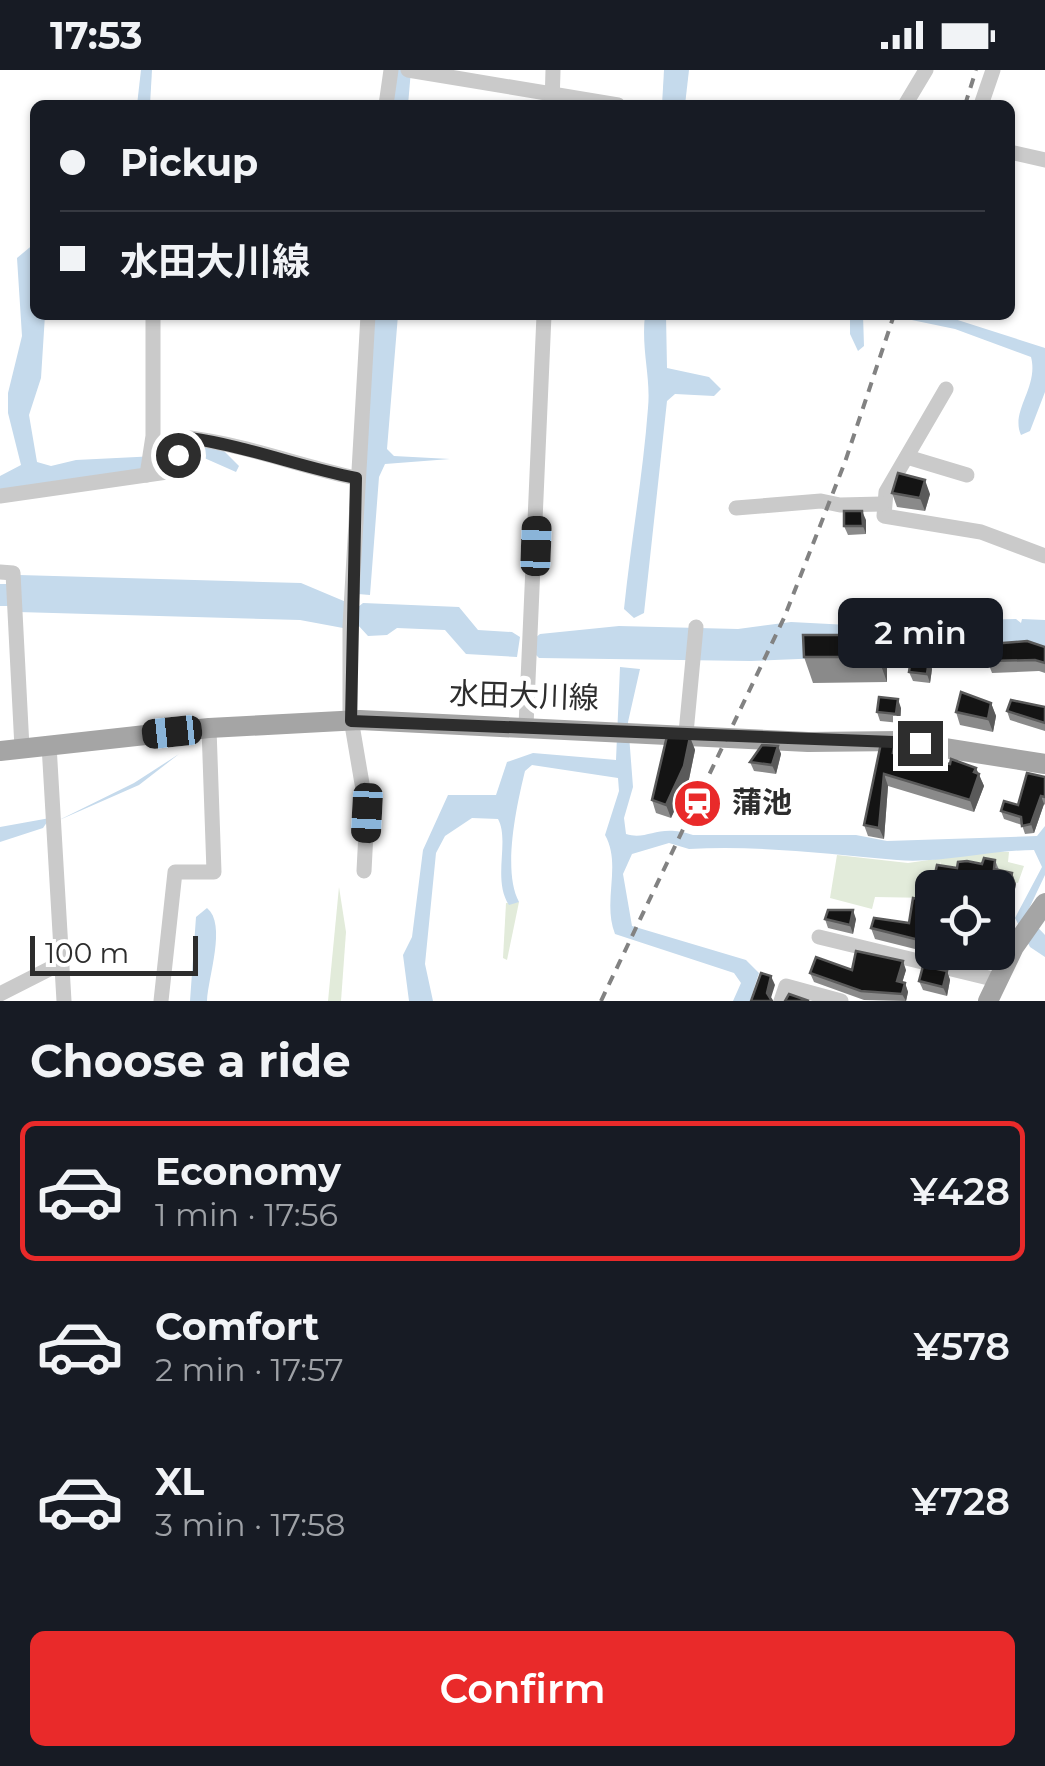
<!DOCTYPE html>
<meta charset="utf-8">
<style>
:root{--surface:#171b24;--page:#20242c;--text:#f1f3f6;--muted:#9ea1a6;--line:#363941;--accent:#e92a2a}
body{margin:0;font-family:Montserrat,"Noto Sans JP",sans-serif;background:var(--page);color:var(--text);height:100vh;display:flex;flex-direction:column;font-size:38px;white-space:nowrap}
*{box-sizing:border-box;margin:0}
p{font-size:32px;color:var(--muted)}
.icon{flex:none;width:55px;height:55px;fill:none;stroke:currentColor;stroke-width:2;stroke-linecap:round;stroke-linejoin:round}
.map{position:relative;height:931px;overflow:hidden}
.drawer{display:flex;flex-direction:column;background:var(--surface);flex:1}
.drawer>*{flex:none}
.hud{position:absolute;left:30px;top:30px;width:985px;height:220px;border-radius:15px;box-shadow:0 2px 8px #0004;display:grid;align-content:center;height:220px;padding:0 30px;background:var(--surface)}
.controls{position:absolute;left:915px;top:800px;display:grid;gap:20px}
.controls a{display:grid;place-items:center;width:100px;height:100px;border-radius:15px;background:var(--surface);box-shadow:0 2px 8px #0004;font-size:50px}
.scale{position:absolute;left:30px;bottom:25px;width:168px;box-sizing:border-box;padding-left:10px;border:5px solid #2d2d2d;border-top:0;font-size:28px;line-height:35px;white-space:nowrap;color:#2d2d2d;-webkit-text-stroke:8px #fff;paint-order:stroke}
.end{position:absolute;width:45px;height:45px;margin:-22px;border:12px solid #2d2d2d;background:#fff;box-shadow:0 0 0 5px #fff}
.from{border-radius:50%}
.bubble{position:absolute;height:70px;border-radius:15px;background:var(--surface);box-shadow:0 2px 8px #0004;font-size:32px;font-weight:600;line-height:70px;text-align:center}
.car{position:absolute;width:30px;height:60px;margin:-30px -15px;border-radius:12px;box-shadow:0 0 8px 2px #0007;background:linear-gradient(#222 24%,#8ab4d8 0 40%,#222 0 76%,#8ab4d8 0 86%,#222 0)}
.hud b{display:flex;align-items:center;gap:35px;height:95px;font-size:38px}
.hud b+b{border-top:2px solid var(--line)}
.hud i{width:25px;height:25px;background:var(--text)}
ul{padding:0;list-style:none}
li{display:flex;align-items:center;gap:30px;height:140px;margin:0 20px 15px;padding:0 10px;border:5px solid transparent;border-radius:15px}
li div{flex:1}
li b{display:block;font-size:38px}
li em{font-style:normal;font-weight:600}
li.current{border-color:var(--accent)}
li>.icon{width:90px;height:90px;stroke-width:1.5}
h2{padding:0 30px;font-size:45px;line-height:120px}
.action{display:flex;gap:20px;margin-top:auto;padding:20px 30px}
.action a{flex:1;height:115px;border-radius:15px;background:var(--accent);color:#fff;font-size:40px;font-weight:600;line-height:115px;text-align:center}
.status{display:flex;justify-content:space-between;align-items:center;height:70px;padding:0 50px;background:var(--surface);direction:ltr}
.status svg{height:28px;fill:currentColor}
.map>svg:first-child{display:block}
</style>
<div class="status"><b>17:53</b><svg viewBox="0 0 49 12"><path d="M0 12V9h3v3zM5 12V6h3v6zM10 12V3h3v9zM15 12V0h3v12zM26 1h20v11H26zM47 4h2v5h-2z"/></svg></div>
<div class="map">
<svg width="1045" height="931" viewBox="0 0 1045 931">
<rect width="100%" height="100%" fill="#fff"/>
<!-- green -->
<g fill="#e2ebda">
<path d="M 991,781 L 1009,782 L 1008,792 L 1024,796 L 1018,813 L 940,800 L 941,791 L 930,828 L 875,827 L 872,839 L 830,828 L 837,785 L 908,793 Z"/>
<path d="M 339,817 L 346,862 L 341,931 L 328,931 Z"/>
<path d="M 519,832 L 507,890 L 503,888 L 506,833 Z"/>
</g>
<!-- water -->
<g fill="#c5daec">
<path d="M 141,0 L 152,0 L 150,35 L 137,35 Z"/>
<path d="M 394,0 L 411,0 L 408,35 L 385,35 Z"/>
<path d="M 664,0 L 689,0 L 685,35 L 662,35 Z"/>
<path d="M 35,173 L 35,245 L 45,245 L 41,308 L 29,345 L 37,392 L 51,396 L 76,390 L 157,386 L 171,374 L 221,378 L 239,396 L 236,402 L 202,387 L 153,400 L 0,420 L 0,406 L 21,395 L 8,343 L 8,323 L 22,266 L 17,188 Z"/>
<path d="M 371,245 L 398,245 L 387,379 L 394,386 L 450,389 L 385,394 L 379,407 L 370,525 L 358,524 Z"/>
<path d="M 645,245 L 666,245 L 667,298 L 709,307 L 721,319 L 714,326 L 675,324 L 667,331 L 644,543 L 634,548 L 624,539 C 631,471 643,405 648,338 C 651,307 641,280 645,245 Z"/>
<path d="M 850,245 L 863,245 L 864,276 L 858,281 L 850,264 Z"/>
<path d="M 942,245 L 1045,278 L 1045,322 L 1030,361 L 1021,365 C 1010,341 1039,317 1031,287 L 955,259 L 907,249 L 909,245 Z"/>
<path d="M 19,505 L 301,513 L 358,537 L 363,533 L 459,537 L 478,560 L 512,562 L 520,567 L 517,587 L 466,584 L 445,560 L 397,558 L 387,565 L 368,566 L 357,554 L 343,558 L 300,550 L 18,542 L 15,536 L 0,536 L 0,514 L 14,514 Z"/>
<path d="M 952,540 L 970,550 L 1016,549 L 1021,553 L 1022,549 L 1045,550 L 1045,579 L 751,591 L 539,588 L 535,584 L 535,568 L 540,564 L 619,556 L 738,559 L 791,552 L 926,559 Z"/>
<path d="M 620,597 L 640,599 L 628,652 L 633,717 L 624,748 L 626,764 C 648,771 658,753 693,765 L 856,765 L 887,771 L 1037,766 L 1045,756 L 1045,805 L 1026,845 L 1045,865 L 1045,887 L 1030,877 L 1015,848 L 1042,797 L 1034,780 C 990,780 938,794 897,790 C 828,784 758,775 689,779 L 669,773 L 632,784 L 623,804 L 632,856 L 746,890 L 759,903 L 750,931 L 733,931 L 741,913 L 734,903 L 615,864 C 602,831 622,795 605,765 L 619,721 L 618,708 L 532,695 L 525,701 C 517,734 502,801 519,832 L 509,835 C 492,809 510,771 498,749 L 472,748 L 445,766 L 436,783 L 425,894 L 433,931 L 409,931 L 403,885 L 412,867 L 423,780 L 448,725 L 496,725 L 507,692 L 533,683 L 616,690 Z"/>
<path d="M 179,684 L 139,715 L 57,751 L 134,713 Z"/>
<path d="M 50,748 L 43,758 L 0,772 L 0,757 Z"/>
<path d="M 207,838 C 227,854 208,907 207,931 L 190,931 L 196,847 Z"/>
</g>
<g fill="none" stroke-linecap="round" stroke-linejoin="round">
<!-- minor -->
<g stroke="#cacaca" stroke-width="15">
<path d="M 408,0 L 618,35"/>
<path d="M 386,35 L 391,0"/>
<path d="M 552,35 L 553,0"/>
<path d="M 905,35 L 926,0"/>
<path d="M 981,35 L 993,0"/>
<path d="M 1010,82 L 1045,90"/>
<path d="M 946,319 L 886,422 L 884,446 L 981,462 L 1045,486"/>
<path d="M 907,387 L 967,405"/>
<path d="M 147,405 L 153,366 L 153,245"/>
<path d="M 0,426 L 167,402 L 190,368 C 246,375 300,396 356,408"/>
<path d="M 736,438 L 821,431 L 840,435 L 882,434"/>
<path d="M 0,502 L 13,503 L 22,678"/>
<path d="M 526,656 L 544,245"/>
<path d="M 686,663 L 696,557"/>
<path d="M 49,675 L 64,931"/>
<path d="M 364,801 L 367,743 L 350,643 L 350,556 L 368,245"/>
<path d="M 819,867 L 997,910"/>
<path d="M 0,924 L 63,892"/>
<path d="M 161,931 L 175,802 L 214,802 L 209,658"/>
<path d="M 781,931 L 786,916 L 841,931"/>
</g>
<!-- major -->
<g stroke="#a5a5a5" stroke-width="20">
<path d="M 0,681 L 209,658 L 360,650 L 808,672 L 900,671 L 1045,694"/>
<path d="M 988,931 L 1014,877 L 1045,833"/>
</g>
<!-- rail -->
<g stroke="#828282" stroke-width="4" stroke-dasharray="10 8" stroke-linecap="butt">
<path d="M 965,35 L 976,0"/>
<path d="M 601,931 L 784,548 L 845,392 L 894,245"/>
</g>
</g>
<!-- wall -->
<g fill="#8a8a8a">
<path d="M 892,423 L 930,424 L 925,441 L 897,437 Z"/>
<path d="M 866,450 L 866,464 L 848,465 L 844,456 Z"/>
<path d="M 878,565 L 887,591 L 887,612 L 813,613 L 804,587 Z"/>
<path d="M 1045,577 L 1045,603 L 1039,601 L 992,603 L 989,595 L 984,596 L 980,584 Z"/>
<path d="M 929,590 L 932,599 L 930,613 L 913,611 L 909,602 Z"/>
<path d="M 991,633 L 996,646 L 993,662 L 960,655 L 956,642 Z"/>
<path d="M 1045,637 L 1045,661 L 1010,650 L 1007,641 Z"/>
<path d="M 901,638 L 900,653 L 880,651 L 877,642 Z"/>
<path d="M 690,667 L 695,680 L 689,709 L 671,748 L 656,743 L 652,730 Z"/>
<path d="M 778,676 L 781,684 L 776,704 L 754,701 L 750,692 Z"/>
<path d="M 894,677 L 897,684 L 976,698 L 984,716 L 974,742 L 888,716 L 884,769 L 868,766 L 864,755 Z"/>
<path d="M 1045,707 L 1045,735 L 1044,734 L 1034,763 L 1025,764 L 1022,755 L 1004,749 L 1001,741 L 1018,735 Z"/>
<path d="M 984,788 L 995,790 L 999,800 L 1012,803 L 1016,814 L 1012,833 L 998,830 L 998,818 L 932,818 L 932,868 L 926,867 L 923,881 L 875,869 L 871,858 L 874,848 L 909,853 L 913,828 L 929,831 L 937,795 L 957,798 L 958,792 L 967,791 L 982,794 Z"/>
<path d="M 825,849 L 856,849 L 853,864 L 828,858 Z"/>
<path d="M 946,882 L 960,882 L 959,889 L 947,886 Z"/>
<path d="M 852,900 L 906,900 L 902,912 L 905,913 L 908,922 L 906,931 L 864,930 L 814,912 L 810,903 Z"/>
<path d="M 947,901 L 950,910 L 947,926 L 923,920 L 919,911 Z"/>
</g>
<!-- shaded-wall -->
<g fill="#5a5a5a">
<path d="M 925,410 L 930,424 L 925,441 L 920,428 Z"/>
<path d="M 862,441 L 866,450 L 866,464 L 863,456 Z"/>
<path d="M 878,565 L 887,591 L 887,612 L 878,587 Z"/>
<path d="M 929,590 L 932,599 L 930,613 L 927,604 Z"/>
<path d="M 898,629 L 901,638 L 900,653 L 896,644 Z"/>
<path d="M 991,633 L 996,646 L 993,662 L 988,649 Z"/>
<path d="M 690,667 L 695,680 L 689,709 L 671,748 L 666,735 Z"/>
<path d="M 778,676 L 781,684 L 776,704 L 772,695 Z"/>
<path d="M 976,698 L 984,716 L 974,742 L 970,730 Z"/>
<path d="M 884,704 L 888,716 L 884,769 L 879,758 Z"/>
<path d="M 1041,726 L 1044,734 L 1034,763 L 1031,754 Z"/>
<path d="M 1012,803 L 1016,814 L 1012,833 L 1008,822 Z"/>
<path d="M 853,840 L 856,849 L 853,864 L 850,855 Z"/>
<path d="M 922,856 L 926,867 L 923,881 L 919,870 Z"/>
<path d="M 903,891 L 906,900 L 900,920 L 897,911 Z"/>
<path d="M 947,901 L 950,910 L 947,926 L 943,917 Z"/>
<path d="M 771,906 L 775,915 L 770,931 L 767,923 Z"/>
<path d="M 905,913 L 908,922 L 906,931 L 902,924 Z"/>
</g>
<!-- building -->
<g fill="#141414" stroke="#5a5a5a" stroke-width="2.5">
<path d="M 898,403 L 925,410 L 920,428 L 892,423 Z"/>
<path d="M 844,441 L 862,441 L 863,456 L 844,456 Z"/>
<path d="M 803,565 L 878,565 L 878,587 L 804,587 Z"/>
<path d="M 1027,571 L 1045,577 L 1045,593 L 1035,590 L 988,591 L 987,583 L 980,584 L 979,575 Z"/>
<path d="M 911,588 L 929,590 L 927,604 L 909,602 Z"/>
<path d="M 961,622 L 991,633 L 988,649 L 956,642 Z"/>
<path d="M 879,627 L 898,629 L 896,644 L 877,642 Z"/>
<path d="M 1011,630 L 1045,637 L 1045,653 L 1007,641 Z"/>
<path d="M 667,666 L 690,667 L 684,696 L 666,735 L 652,730 Z"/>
<path d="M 881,673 L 894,677 L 893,683 L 950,694 L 951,689 L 976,698 L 974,702 L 979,704 L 970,730 L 884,704 L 879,758 L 864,755 Z"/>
<path d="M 762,675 L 778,676 L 772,695 L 750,692 Z"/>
<path d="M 1027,703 L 1045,707 L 1045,727 L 1041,726 L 1031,754 L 1022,756 L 1021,747 L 1001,741 L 1004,731 L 1018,735 Z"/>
<path d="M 984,788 L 995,790 L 994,799 L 1012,803 L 1008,822 L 998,821 L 998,818 L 974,816 L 974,818 L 932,818 L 932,859 L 922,856 L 919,870 L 871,858 L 874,848 L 909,853 L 913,828 L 929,831 L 937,795 L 957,798 L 958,792 L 967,791 L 982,794 Z"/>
<path d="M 828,840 L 853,840 L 850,855 L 825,849 Z"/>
<path d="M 856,881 L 903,891 L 897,911 L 905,913 L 902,924 L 861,921 L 810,903 L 816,887 L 852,900 Z"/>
<path d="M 923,896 L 947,901 L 943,917 L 919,911 Z"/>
<path d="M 761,903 L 771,906 L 767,923 L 772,931 L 751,931 Z"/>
<path d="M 789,924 L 809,931 L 785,931 Z"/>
</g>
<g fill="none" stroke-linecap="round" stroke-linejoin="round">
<!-- route -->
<path stroke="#2d2d2d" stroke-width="12" d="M 178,385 L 190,368 C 246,376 300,397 356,408 L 351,651 L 920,673"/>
</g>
<!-- icons -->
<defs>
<symbol id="station-disc" viewBox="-11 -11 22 22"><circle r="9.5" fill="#e92a2a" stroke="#fff"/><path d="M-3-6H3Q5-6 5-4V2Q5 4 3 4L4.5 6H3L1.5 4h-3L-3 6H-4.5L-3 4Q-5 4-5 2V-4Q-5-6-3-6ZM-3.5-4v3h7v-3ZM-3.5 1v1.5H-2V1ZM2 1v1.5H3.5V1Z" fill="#fff"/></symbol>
</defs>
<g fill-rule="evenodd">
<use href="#station-disc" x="670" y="706" width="55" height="55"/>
</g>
<g text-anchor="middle" stroke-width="10" stroke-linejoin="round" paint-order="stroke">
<!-- street labels -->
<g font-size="30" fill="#2d2d2d" stroke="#fff">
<text transform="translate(524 626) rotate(2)" y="10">水田大川線</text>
</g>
<!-- poi labels -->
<g font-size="30" font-weight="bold" fill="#2d2d2d" stroke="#fff" text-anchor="start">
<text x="732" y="743">蒲池</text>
</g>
</g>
</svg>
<div class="controls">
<a><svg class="icon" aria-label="locate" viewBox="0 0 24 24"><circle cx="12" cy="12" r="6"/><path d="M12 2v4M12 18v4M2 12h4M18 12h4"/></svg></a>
</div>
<div class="scale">100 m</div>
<i class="end from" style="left:178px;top:385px"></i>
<i class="end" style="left:920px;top:673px"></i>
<div class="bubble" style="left:838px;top:528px;width:165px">2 min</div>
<i class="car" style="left:536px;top:476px;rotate:2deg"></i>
<i class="car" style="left:172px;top:662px;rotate:264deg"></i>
<i class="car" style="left:367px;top:743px;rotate:183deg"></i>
<div class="hud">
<b><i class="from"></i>Pickup</b>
<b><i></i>水田大川線</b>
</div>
</div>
<section class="drawer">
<h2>Choose a ride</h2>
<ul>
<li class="current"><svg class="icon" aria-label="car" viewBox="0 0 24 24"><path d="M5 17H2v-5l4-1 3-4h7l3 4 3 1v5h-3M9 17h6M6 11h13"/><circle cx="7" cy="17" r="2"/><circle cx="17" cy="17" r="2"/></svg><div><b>Economy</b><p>1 min · 17:56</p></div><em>¥428</em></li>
<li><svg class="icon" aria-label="car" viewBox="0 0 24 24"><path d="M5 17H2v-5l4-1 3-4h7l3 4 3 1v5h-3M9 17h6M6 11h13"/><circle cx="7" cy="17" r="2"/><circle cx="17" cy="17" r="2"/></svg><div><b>Comfort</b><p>2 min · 17:57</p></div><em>¥578</em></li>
<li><svg class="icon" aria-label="car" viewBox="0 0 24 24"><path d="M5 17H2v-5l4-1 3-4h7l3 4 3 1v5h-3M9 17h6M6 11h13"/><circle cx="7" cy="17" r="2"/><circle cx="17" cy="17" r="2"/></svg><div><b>XL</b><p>3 min · 17:58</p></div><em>¥728</em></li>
</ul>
<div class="action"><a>Confirm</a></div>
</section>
